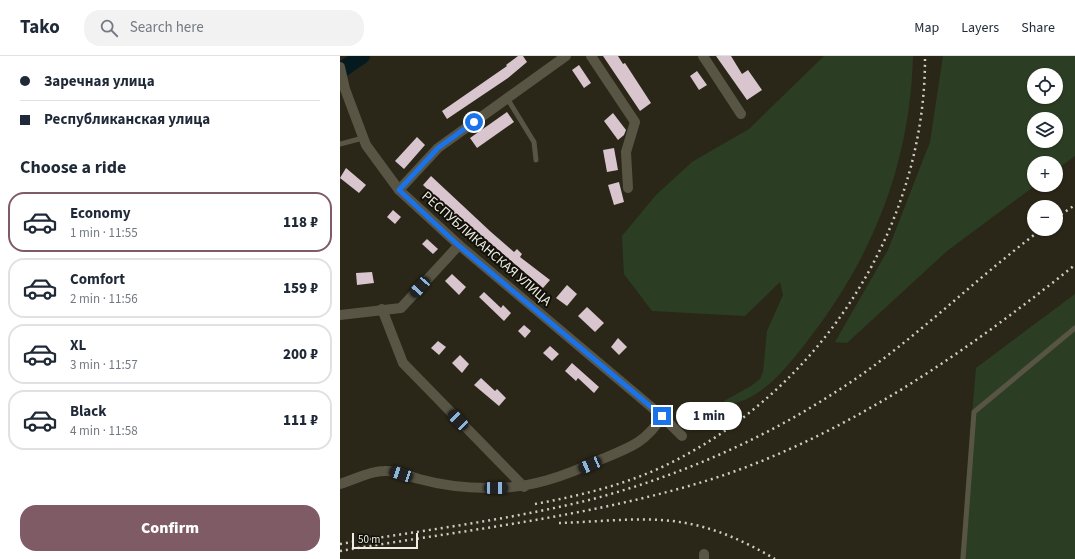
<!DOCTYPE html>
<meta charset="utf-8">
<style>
:root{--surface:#fff;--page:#f2f2f3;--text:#1f2937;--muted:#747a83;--line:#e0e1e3;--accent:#7f5c65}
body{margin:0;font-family:"Source Sans 3",sans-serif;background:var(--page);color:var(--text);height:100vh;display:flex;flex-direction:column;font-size:15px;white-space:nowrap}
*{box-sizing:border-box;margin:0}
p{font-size:13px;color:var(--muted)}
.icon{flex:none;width:22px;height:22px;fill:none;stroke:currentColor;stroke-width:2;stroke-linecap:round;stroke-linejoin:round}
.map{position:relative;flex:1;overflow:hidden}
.side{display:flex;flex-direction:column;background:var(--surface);width:340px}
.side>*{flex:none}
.top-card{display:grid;align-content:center;height:88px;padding:0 20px;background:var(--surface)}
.fabs{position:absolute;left:687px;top:12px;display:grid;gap:8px}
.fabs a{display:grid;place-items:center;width:36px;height:36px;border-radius:50%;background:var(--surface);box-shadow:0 1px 3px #0004;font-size:20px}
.scale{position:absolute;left:12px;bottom:10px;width:66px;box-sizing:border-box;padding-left:4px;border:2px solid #f0eee4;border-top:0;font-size:11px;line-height:14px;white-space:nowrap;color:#f0eee4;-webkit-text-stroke:3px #111009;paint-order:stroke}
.end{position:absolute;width:18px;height:18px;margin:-9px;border:5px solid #1a73e8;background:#fff;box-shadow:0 0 0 2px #fff}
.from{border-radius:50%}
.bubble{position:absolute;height:28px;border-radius:14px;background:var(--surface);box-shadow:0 1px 3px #0004;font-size:13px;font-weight:800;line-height:28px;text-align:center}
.car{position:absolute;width:12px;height:24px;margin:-12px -6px;border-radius:5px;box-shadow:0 0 3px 1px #0007;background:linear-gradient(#222 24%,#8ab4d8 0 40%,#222 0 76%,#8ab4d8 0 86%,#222 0)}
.top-card b{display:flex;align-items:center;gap:14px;height:38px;font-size:15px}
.top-card b+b{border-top:1px solid var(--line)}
.top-card i{width:10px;height:10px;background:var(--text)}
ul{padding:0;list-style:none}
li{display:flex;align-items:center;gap:12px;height:60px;margin:0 8px 6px;padding:0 12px;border:2px solid var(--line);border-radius:16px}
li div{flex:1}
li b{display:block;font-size:15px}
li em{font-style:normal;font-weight:800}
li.active{border-color:var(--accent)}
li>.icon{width:36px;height:36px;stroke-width:1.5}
h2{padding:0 20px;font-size:18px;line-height:48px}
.action{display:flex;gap:8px;margin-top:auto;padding:8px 20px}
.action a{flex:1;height:46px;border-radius:16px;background:var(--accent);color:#fff;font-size:16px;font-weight:800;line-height:46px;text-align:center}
header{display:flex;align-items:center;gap:24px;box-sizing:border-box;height:56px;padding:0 20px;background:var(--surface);border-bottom:1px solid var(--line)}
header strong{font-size:19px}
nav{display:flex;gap:22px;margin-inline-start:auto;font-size:14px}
.search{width:280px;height:36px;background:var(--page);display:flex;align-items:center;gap:10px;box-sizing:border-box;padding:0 14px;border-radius:16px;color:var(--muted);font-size:15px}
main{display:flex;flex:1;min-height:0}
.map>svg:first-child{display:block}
</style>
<header>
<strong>Tako</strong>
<div class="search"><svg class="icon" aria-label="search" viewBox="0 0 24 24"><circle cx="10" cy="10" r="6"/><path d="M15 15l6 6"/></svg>Search here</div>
<nav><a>Map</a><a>Layers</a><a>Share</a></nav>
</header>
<main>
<section class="side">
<div class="top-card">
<b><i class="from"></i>Заречная улица</b>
<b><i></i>Республиканская улица</b>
</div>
<h2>Choose a ride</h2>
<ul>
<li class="active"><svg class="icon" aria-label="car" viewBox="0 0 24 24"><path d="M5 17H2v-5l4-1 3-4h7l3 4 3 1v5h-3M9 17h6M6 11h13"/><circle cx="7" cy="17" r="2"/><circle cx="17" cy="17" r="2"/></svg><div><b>Economy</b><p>1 min · 11:55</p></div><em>118 ₽</em></li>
<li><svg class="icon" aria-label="car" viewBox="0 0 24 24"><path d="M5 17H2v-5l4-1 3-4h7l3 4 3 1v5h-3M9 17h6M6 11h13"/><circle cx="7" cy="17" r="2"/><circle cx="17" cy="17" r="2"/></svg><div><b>Comfort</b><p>2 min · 11:56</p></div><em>159 ₽</em></li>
<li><svg class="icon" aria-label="car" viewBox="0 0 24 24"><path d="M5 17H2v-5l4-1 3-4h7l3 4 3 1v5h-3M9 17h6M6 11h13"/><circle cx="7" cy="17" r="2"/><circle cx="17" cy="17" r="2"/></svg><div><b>XL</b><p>3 min · 11:57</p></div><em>200 ₽</em></li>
<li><svg class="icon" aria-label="car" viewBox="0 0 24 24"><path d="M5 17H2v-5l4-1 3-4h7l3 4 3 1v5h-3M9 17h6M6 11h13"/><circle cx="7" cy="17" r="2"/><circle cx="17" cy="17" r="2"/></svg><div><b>Black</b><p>4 min · 11:58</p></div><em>111 ₽</em></li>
</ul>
<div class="action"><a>Confirm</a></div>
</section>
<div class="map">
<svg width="735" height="503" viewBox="0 0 735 503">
<rect width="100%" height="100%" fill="#2a2718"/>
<!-- green -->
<g fill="#2b3e23" fill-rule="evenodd">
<path d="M 484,0 L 573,0 C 570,109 532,203 465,288 C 443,316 420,345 383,350 L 384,345 L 411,330 L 420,323 L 423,316 L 427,275 L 443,239 L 440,226 L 405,260 L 312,255 L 284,218 L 282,180 L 316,139 L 352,106 L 409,73 Z"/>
<path d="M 603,0 L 735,0 L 735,100 L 716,114 L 716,107 L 694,107 L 694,129 L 696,129 L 607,195 L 507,287 L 495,286 L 548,194 L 590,86 ZM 694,19 L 716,19 L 716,41 L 694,41 ZM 694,63 L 716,63 L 716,85 L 694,85 Z"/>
<path d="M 735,238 L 735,503 L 620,503 L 636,312 Z"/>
</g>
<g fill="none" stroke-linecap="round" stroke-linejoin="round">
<!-- river -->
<path stroke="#051a1e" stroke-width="16" d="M 0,15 L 22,0"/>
</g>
<!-- building -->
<g fill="#d9c5ce">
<path d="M 178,0 L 183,0 L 187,6 L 168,22 L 107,63 L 102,55 L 167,10 L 166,9 Z"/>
<path d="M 263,0 L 278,0 L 283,8 L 285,7 L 311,47 L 300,55 Z"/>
<path d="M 376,0 L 391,0 L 402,18 L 408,14 L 422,34 L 407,44 Z"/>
<path d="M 239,9 L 251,27 L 244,32 L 232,14 Z"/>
<path d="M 357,15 L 367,29 L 359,34 L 350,20 Z"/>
<path d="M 167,56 L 174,66 L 137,92 L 130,82 Z"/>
<path d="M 273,57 L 286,74 L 284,79 L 278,84 L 264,65 Z"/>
<path d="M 77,81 L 85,89 L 64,113 L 55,105 Z"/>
<path d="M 274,92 L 278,114 L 267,116 L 263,94 Z"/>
<path d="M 6,112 L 26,129 L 19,137 L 0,122 Z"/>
<path d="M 91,120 L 151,176 L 174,196 L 177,193 L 182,198 L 180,201 L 210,224 L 203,232 L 142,180 L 118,160 L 117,161 L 83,129 Z"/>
<path d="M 279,126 L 284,146 L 274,149 L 268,129 Z"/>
<path d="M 53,154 L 61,161 L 55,168 L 47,161 Z"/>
<path d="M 87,183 L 98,193 L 93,198 L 82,188 Z"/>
<path d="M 32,216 L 34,227 L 17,229 L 16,217 Z"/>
<path d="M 112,218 L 126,231 L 119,239 L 105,225 Z"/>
<path d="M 227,229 L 237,238 L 227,250 L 216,242 Z"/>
<path d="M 144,236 L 161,252 L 163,249 L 171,257 L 164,265 L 139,241 Z"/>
<path d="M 247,251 L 264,267 L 255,276 L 238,260 Z"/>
<path d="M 184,269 L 191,275 L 185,282 L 178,275 Z"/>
<path d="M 278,282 L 287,291 L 279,299 L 271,291 Z"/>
<path d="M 98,285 L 106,291 L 99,299 L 91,292 Z"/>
<path d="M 210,290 L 219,298 L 212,305 L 203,297 Z"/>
<path d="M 120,299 L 129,308 L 122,317 L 112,307 Z"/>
<path d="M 232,307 L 259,331 L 254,337 L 238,322 L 236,325 L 225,315 Z"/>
<path d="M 141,322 L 155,335 L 157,333 L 166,342 L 159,350 L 134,329 Z"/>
</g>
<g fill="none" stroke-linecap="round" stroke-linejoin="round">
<!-- service -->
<g stroke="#585545" stroke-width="5">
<path d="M 167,42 L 194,86 L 196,104"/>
<path d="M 0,88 L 23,82"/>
<path d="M 623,503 L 634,356 L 735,272"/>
</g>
<!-- minor -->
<g stroke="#585545" stroke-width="10">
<path d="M 251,0 L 295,66 L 286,96 L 288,132"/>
<path d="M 363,0 L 401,58"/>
<path d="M 0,11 L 5,33 L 26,89 L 59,134 L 119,189 L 322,360 L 342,380"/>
<path d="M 59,134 L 98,92 L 226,0"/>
<path d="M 42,253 L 63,307 L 184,431"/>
<path d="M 0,259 L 61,252 L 119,189"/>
<path d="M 0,428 C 14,424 29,415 44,415 C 56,414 67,420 79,423 C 101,429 126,432 148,432 C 190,433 225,420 262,403 C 289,392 307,386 322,360"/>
<path d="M 364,498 L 364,503"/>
</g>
<!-- rail -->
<g stroke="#cfcdc2" stroke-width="2.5" stroke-dasharray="2 4" stroke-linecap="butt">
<path d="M 716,162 L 735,149"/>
<path d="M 195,448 C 238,440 280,430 320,412 C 477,339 586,174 585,0"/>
<path d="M 219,467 C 256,466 295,461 332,465 C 369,469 403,484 435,503"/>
<path d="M 0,488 C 84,474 170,464 253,443 C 338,420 420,385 494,337 C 569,290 631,226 702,173"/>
<path d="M 0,495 C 123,474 252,461 372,423 C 506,380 626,296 735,209"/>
</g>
</g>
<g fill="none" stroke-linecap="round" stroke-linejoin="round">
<!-- route -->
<path stroke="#1a73e8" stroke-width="5" d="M 134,66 L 98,92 L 59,134 L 118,189 L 322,360"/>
</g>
<g text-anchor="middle" stroke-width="4" stroke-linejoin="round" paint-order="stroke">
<!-- street labels -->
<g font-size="14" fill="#f0eee4" stroke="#111009">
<text transform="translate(147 192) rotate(41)" y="5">РЕСПУБЛИКАНСКАЯ УЛИЦА</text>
</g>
</g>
</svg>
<div class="fabs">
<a><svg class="icon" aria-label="locate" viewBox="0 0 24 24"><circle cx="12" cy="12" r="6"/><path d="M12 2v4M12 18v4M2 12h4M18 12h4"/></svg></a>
<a><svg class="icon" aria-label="layers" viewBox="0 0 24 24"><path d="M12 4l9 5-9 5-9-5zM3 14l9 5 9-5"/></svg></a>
<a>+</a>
<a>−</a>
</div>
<div class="scale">50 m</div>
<i class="end from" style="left:134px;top:66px"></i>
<i class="end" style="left:322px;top:360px"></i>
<div class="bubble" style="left:336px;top:346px;width:66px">1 min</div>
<i class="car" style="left:80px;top:231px;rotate:222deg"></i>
<i class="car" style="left:118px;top:364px;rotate:316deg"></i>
<i class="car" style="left:250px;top:409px;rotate:247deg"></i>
<i class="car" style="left:61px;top:418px;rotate:288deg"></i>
<i class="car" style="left:156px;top:432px;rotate:90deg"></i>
</div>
</main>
